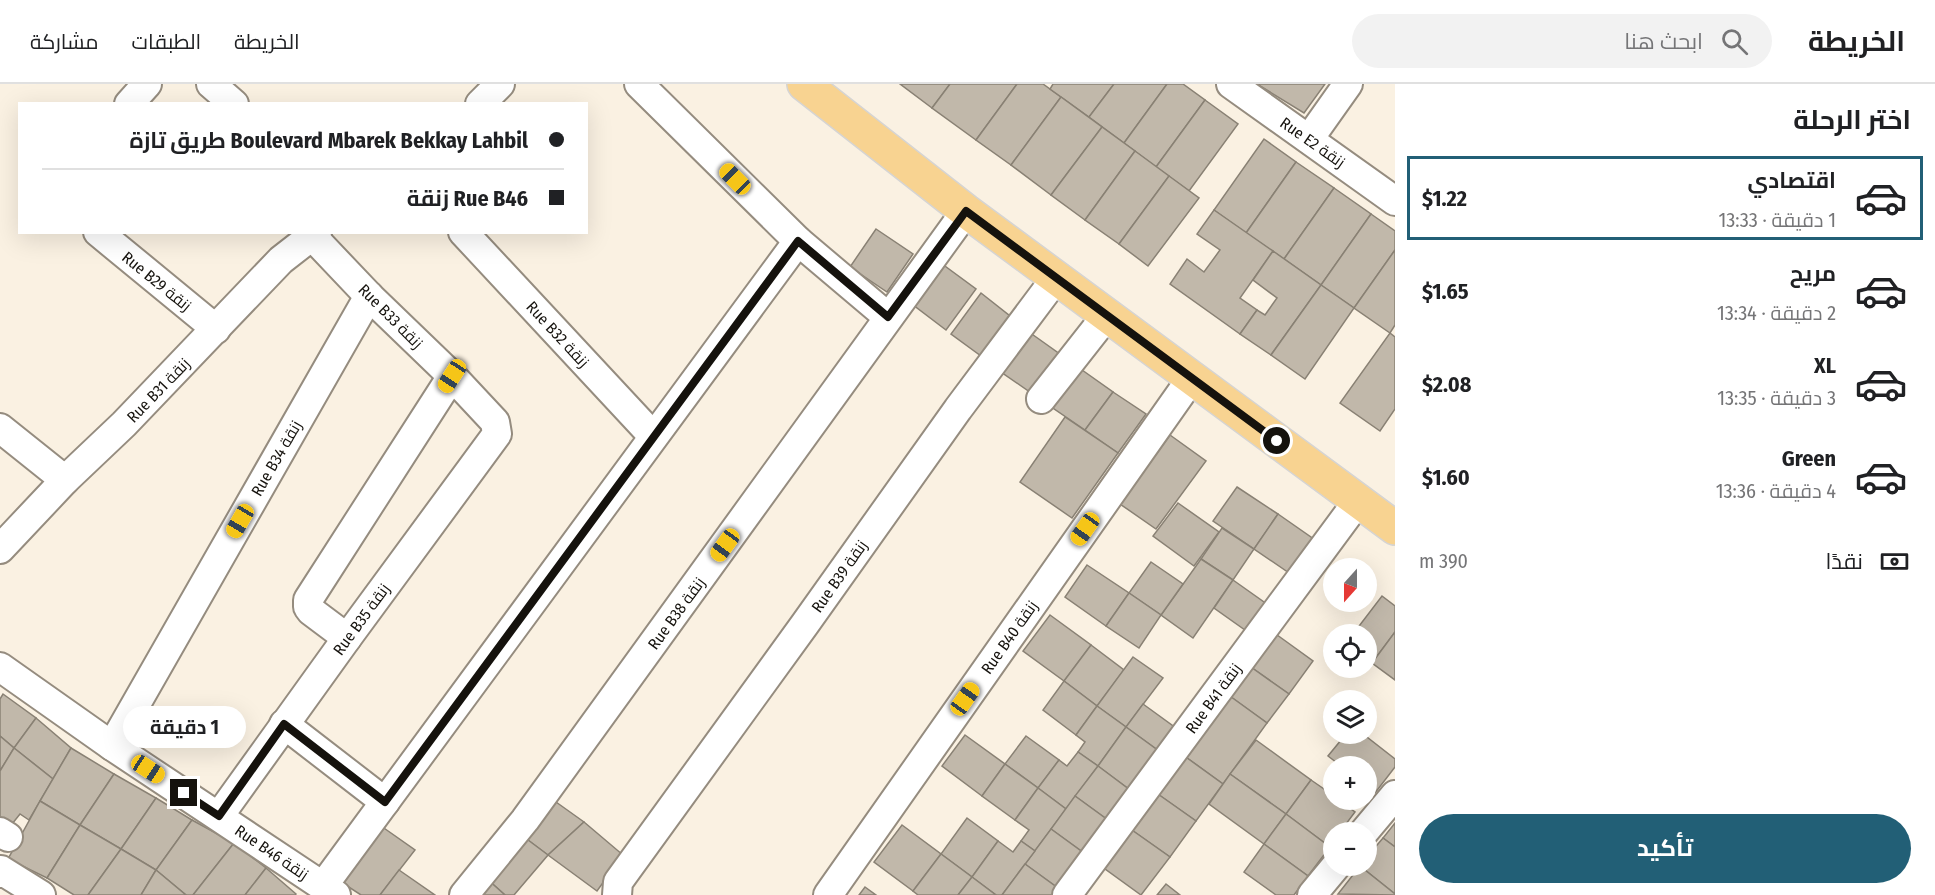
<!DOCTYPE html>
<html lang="ar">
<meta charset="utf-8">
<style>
:root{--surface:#fff;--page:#f2f2f2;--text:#202124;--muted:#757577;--line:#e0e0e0;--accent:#225f76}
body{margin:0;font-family:"Fira Sans Condensed",Cairo,sans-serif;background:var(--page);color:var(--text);direction:rtl;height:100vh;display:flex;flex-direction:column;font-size:22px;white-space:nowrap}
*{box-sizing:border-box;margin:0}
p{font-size:20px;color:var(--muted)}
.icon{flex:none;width:33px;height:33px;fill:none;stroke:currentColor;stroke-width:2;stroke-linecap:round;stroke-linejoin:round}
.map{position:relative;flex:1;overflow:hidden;direction:ltr}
.sheet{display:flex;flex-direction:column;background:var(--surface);width:540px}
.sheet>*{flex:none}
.guide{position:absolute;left:18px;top:18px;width:570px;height:132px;border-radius:0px;box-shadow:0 6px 24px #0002;direction:rtl;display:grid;align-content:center;height:132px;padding:0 24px;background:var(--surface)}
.needle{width:39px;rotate:201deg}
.fabs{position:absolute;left:1323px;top:474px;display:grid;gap:12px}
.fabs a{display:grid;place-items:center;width:54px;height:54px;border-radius:50%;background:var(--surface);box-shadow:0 6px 24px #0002;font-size:30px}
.end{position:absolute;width:27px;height:27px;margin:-14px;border:8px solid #15120d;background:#fff;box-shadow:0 0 0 3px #fff}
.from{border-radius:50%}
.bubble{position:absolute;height:42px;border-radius:21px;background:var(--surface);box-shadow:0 6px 24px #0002;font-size:20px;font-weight:700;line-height:42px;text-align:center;direction:rtl}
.car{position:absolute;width:18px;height:36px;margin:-18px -9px;border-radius:8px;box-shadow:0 0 4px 2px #0007;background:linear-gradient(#f5c518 24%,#345 0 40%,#f5c518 0 76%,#345 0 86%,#f5c518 0)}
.guide b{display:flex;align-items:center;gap:21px;height:57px;font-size:22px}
.guide b+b{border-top:2px solid var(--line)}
.guide i{width:15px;height:15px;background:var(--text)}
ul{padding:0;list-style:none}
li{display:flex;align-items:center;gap:18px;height:84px;margin:0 12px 9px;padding:0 12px;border:3px solid transparent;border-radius:0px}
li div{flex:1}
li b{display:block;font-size:22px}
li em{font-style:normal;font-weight:700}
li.selected{border-color:var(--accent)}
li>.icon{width:54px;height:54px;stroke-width:1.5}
h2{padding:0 24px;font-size:27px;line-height:72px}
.pay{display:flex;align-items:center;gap:15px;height:66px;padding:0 24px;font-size:22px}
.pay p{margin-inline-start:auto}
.primary-button{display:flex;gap:12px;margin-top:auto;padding:12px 24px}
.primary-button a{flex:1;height:69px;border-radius:36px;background:var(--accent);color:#fff;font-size:24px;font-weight:700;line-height:69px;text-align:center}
header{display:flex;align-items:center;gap:36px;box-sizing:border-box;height:84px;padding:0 30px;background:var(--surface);border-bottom:2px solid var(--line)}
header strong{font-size:28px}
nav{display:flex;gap:33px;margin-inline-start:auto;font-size:21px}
.search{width:420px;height:54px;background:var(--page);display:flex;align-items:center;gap:15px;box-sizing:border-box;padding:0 21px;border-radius:33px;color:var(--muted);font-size:22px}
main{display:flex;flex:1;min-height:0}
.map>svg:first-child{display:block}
</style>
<header>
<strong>الخريطة</strong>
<div class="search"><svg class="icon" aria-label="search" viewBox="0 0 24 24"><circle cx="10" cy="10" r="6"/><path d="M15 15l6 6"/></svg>ابحث هنا</div>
<nav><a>الخريطة</a><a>الطبقات</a><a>مشاركة</a></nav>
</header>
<main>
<section class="sheet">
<h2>اختر الرحلة</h2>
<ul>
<li class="selected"><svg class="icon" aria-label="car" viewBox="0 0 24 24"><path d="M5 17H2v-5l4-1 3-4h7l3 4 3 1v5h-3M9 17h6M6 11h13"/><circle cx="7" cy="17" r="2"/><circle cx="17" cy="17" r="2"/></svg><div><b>اقتصادي</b><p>1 دقيقة · 13:33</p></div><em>$1.22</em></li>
<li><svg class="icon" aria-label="car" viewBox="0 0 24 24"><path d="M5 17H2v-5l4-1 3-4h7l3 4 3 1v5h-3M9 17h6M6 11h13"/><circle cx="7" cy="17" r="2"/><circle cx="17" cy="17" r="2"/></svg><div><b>مريح</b><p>2 دقيقة · 13:34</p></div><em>$1.65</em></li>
<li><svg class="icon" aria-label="car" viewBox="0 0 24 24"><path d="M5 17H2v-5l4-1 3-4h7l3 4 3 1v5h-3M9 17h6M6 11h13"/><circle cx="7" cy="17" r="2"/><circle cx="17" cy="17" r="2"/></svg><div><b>XL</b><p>3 دقيقة · 13:35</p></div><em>$2.08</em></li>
<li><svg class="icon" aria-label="car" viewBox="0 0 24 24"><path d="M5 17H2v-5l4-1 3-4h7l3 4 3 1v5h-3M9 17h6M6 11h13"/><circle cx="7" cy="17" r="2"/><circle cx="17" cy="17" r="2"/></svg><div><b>Green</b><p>4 دقيقة · 13:36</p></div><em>$1.60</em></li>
</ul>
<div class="pay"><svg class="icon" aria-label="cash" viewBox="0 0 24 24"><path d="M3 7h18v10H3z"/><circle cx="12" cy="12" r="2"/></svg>نقدًا<p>390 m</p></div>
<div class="primary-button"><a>تأكيد</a></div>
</section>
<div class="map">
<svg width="1395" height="811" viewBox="0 0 1395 811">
<rect width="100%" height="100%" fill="#faf1e2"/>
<!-- building -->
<g fill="#c1b8aa" stroke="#898174" stroke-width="1.5">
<path d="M 900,0 L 950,0 L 932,24 Z"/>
<path d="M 950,0 L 1017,0 L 976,56 L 932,24 Z"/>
<path d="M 1017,0 L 1043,0 L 1061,13 L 1011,81 L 976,56 Z"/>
<path d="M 1053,0 L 1114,0 L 1089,33 L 1050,5 Z"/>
<path d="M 1114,0 L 1167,0 L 1124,59 L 1089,33 Z"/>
<path d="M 1167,0 L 1183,0 L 1205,16 L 1156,83 L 1124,59 Z"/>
<path d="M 1257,0 L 1325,0 L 1304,29 Z"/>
<path d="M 1061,13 L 1102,43 L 1051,111 L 1011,81 Z"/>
<path d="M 1205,16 L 1238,40 L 1189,107 L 1156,83 Z"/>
<path d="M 1102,43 L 1135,67 L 1085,136 L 1051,111 Z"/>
<path d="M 1264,55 L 1296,78 L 1246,149 L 1214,126 Z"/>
<path d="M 1135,67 L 1169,92 L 1119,160 L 1085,136 Z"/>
<path d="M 1296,78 L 1334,104 L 1284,175 L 1246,149 Z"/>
<path d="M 1169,92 L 1199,114 L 1148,182 L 1119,160 Z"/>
<path d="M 1334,104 L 1371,130 L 1321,201 L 1284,175 Z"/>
<path d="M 1214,126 L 1273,167 L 1240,214 L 1257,226 L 1240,250 L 1170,200 L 1187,175 L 1204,188 L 1220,166 L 1197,150 Z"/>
<path d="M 1371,130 L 1395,147 L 1395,166 L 1354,224 L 1321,201 Z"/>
<path d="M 876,145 L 913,170 L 887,208 L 850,183 Z"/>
<path d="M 1395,166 L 1395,241 L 1390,249 L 1354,224 Z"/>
<path d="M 1273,167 L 1321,201 L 1271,271 L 1240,250 L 1257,226 L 1265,231 L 1277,214 L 1253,196 Z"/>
<path d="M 934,174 L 976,205 L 946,246 L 904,214 Z"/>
<path d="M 1321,201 L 1354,224 L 1305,295 L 1271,271 Z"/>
<path d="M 981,209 L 1010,232 L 981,272 L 951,250 Z"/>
<path d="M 1029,248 L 1064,273 L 1037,313 L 1001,288 Z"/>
<path d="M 1390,249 L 1395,253 L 1395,325 L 1380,347 L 1340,319 Z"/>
<path d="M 1075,281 L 1113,308 L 1085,346 L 1047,320 Z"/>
<path d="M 1113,308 L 1146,330 L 1118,369 L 1085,346 Z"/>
<path d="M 1065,333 L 1118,369 L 1072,434 L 1020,398 Z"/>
<path d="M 1170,351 L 1206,377 L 1156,445 L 1120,420 Z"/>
<path d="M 1237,403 L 1278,430 L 1254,465 L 1213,437 Z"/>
<path d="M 1178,419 L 1219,448 L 1194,482 L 1153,452 Z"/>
<path d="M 1278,430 L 1318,458 L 1295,493 L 1254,465 Z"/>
<path d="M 1222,444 L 1254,465 L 1233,496 L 1201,475 Z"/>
<path d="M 1201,475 L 1233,496 L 1193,554 L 1161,531 Z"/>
<path d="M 1151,478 L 1183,500 L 1161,531 L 1129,509 Z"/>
<path d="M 1087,481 L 1129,509 L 1106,542 L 1065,513 Z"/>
<path d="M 1233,496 L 1271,523 L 1252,551 L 1214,524 Z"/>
<path d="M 1129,509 L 1161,531 L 1139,564 L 1106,542 Z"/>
<path d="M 1382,512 L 1395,522 L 1395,548 L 1372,579 L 1366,574 L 1366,550 L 1353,550 Z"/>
<path d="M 1050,531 L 1091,561 L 1064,597 L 1023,567 Z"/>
<path d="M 1273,548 L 1313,577 L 1289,610 L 1248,581 Z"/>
<path d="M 1395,548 L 1395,596 L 1372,579 Z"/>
<path d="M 1091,561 L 1124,586 L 1097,622 L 1064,597 Z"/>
<path d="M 1133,573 L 1163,594 L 1126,643 L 1097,622 Z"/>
<path d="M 1248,581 L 1289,610 L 1267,639 L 1227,610 Z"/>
<path d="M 1064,597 L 1097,622 L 1076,651 L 1043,626 Z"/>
<path d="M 3,610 L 36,634 L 14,664 L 0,652 L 0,615 Z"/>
<path d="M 1227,610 L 1267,639 L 1223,700 L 1183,671 Z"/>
<path d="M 1143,620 L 1180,647 L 1163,670 L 1126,643 Z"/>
<path d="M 1097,622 L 1126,643 L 1098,682 L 1078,668 L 1085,658 L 1076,651 Z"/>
<path d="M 36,634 L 71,664 L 53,695 L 14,664 Z"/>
<path d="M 1126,643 L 1163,670 L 1134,709 L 1098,682 Z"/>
<path d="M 1346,650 L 1363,650 L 1395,675 L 1395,683 L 1375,709 L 1366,702 L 1366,682 L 1341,682 L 1328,672 Z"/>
<path d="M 965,651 L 1005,680 L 982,712 L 942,682 Z"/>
<path d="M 0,652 L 14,664 L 0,687 Z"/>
<path d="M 1026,652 L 1059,676 L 1038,704 L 1005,680 Z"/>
<path d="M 1256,656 L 1311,696 L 1286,730 L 1230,690 Z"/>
<path d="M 14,664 L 53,695 L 29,736 L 20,730 L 12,740 L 0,733 L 0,687 Z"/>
<path d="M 71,664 L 114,690 L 80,741 L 40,717 Z"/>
<path d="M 1078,668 L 1098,682 L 1066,725 L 1038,704 L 1059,676 L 1067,682 Z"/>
<path d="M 1183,671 L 1223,700 L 1196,737 L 1155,708 Z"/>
<path d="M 1005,680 L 1038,704 L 1015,736 L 982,712 Z"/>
<path d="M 1098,682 L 1134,709 L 1112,739 L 1075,712 Z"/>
<path d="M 114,690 L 156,714 L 121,765 L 80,741 Z"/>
<path d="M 1230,690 L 1286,730 L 1264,760 L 1209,720 Z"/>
<path d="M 1311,696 L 1334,712 L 1334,716 L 1338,716 L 1355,728 L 1340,748 L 1334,748 L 1334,758 L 1330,763 L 1286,730 Z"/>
<path d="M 1038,704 L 1066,725 L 1035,767 L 1021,757 L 1029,746 L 1015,736 Z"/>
<path d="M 1155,708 L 1196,737 L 1170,773 L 1129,744 Z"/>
<path d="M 1075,712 L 1112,739 L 1088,772 L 1051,745 Z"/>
<path d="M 549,713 L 584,738 L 548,771 L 520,750 Z"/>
<path d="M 156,714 L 192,736 L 156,786 L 121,765 Z"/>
<path d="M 40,717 L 80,741 L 47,794 L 8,775 Z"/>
<path d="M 1286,730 L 1330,763 L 1308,792 L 1264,760 Z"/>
<path d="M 967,734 L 998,757 L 972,793 L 941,770 Z"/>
<path d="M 192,736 L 234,759 L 193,811 L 186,811 L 156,786 Z"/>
<path d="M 584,738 L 623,771 L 597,807 L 548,771 Z"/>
<path d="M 1395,739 L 1395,763 L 1383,754 Z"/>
<path d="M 80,741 L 121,765 L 88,811 L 74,811 L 47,794 Z"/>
<path d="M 902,741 L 941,770 L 913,807 L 874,778 Z"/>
<path d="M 381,742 L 415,766 L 380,811 L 361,811 L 341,798 Z"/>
<path d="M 1129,744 L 1170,773 L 1141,811 L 1101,782 Z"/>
<path d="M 1051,745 L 1088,772 L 1062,807 L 1025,780 Z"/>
<path d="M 520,750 L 548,771 L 514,811 L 505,811 L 486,794 Z"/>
<path d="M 1383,754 L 1395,763 L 1395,810 L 1360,782 L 1366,782 L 1366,774 Z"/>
<path d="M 998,757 L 1013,768 L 1021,757 L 1035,767 L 1002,811 L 996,811 L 972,793 Z"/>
<path d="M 234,759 L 266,784 L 245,811 L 193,811 Z"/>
<path d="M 1264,760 L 1308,792 L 1294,811 L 1276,811 L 1244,788 Z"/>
<path d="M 121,765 L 156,786 L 141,811 L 88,811 Z"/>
<path d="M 941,770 L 972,793 L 958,811 L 918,811 L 913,807 Z"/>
<path d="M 1025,780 L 1062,807 L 1059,811 L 1002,811 Z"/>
<path d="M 1360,782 L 1395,810 L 1395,811 L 1338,810 Z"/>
<path d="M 266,784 L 296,810 L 295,811 L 245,811 Z"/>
<path d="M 156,786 L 186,811 L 141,811 Z"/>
<path d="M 399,786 L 435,811 L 380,811 Z"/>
<path d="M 972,793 L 996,811 L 958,811 Z"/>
<path d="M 486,794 L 505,811 L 473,811 Z"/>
<path d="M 1166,800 L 1180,811 L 1157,811 Z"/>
<path d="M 865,803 L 876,811 L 859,811 Z"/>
</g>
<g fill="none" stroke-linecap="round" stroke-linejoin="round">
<defs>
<g id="minor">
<path d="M 211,0 L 234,20"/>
<path d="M 639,0 L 798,157 L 888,233"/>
<path d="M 1231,0 L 1395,117"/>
<path d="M 129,20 L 147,0"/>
<path d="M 480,20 L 500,0"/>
<path d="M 1309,55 L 1348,0"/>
<path d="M 98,148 L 216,245"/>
<path d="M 463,148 L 653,352"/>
<path d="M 1041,315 L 1107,231"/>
<path d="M 0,344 L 65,396"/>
<path d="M 0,465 L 65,396 L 124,340 L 281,176 L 317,148"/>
<path d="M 347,554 L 311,527 L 308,523 L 308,516 L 452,292"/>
<path d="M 0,583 L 112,662 L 336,811"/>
<path d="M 284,640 L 385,718"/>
<path d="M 112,662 L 369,212"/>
<path d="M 219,732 L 347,554 L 497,350 L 495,338 L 452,292 L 369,212 L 312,152"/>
<path d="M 0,748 L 8,753"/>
<path d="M 1364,748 L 1395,711"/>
<path d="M 0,789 L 1,786 L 41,811"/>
<path d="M 323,802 L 798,157"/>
<path d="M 464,811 L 525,736 L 966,127"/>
<path d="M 617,811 L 618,798 L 805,540 L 958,325 L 1056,194"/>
<path d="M 828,811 L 1191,295"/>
<path d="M 1067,811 L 1358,417"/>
<path d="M 1312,811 L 1336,782"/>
</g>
<path id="primary" d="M 804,0 L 966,127 L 1395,444"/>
</defs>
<!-- minor casing -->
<use href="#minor" stroke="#958c7f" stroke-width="32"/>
<!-- primary casing -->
<use href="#primary" stroke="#d5d4d3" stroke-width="36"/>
<!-- minor -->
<use href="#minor" stroke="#fff" stroke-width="28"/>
<!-- primary -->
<use href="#primary" stroke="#f8d391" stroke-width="33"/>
</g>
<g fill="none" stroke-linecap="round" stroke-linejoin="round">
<!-- route -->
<path stroke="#15120d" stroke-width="8" d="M 184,709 L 219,732 L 284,640 L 385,718 L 798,157 L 888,233 L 966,127 L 1277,357"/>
</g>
<g text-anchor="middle" stroke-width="6" stroke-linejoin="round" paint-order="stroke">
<!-- street labels -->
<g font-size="16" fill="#15120d" stroke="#fff">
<text transform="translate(1313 58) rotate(35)" y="6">Rue E2 زنقة</text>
<text transform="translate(157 197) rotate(39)" y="6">Rue B29 زنقة</text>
<text transform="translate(391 232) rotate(45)" y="6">Rue B33 زنقة</text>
<text transform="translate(558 250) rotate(47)" y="6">Rue B32 زنقة</text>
<text transform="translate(158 306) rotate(-46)" y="6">Rue B31 زنقة</text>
<text transform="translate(276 374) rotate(-60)" y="6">Rue B34 زنقة</text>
<text transform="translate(839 492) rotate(-55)" y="6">Rue B39 زنقة</text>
<text transform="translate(676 529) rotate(-54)" y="6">Rue B38 زنقة</text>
<text transform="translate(361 535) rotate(-54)" y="6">Rue B35 زنقة</text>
<text transform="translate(1009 553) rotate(-55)" y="6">Rue B40 زنقة</text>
<text transform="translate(1213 614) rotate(-54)" y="6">Rue B41 زنقة</text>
<text transform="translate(272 768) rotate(34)" y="6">Rue B46 زنقة</text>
</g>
</g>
</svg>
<div class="fabs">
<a><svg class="needle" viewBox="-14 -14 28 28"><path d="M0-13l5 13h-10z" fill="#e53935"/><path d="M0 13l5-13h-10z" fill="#757577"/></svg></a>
<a><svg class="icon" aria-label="locate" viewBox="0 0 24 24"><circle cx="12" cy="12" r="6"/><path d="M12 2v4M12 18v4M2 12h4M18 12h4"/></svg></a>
<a><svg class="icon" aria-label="layers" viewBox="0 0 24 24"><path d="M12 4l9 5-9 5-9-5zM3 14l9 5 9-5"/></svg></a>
<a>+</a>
<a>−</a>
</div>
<i class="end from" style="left:1277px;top:357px"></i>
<i class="end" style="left:184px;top:709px"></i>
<div class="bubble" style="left:123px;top:622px;width:123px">1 دقيقة</div>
<i class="car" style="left:735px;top:95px;rotate:315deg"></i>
<i class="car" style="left:452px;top:292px;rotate:213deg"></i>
<i class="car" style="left:240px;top:437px;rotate:210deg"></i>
<i class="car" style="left:1085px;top:445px;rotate:215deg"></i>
<i class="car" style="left:725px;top:461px;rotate:216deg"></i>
<i class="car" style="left:965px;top:615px;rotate:35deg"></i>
<i class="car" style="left:148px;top:685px;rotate:123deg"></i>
<div class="guide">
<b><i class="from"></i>Boulevard Mbarek Bekkay Lahbil طريق تازة</b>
<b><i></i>Rue B46 زنقة</b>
</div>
</div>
</main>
